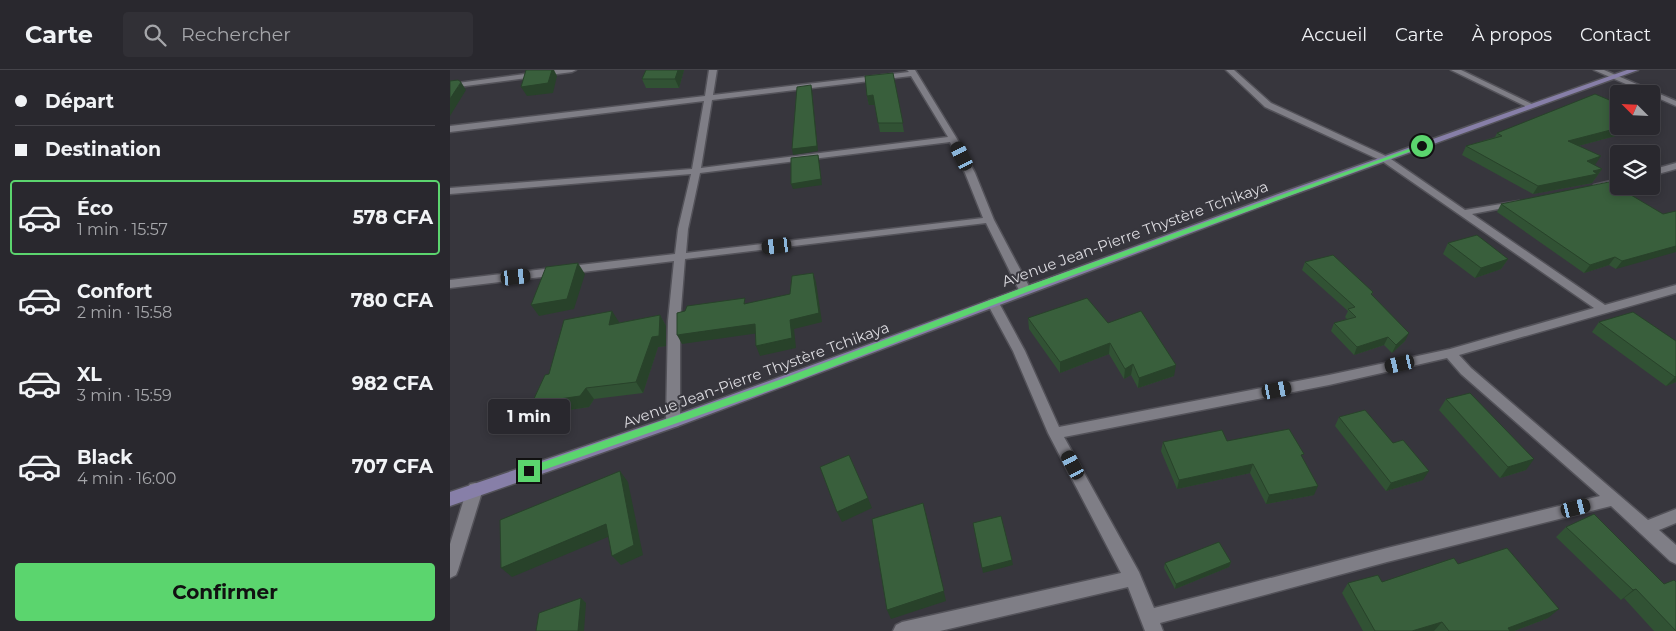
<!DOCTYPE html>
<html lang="fr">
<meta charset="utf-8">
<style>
:root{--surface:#29282e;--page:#313036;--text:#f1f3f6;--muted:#a5a6aa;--line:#45444a;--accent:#5bd56e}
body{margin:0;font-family:Montserrat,sans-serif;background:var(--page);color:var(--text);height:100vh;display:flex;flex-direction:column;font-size:19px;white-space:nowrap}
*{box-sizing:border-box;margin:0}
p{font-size:16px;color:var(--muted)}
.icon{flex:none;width:28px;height:28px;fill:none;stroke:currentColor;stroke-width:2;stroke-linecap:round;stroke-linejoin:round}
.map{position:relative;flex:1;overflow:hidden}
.panel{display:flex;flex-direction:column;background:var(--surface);width:450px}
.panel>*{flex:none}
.guide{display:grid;align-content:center;height:110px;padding:0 15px;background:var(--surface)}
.needle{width:32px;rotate:294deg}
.controls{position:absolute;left:1160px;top:15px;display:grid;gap:10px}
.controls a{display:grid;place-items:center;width:50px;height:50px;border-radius:5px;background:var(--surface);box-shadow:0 2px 8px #0003,0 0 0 1px var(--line);font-size:25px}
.end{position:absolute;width:22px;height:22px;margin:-11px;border:6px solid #5bd56e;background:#111;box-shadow:0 0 0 2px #111}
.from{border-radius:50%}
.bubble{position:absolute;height:35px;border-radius:5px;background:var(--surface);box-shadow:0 2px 8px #0003,0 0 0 1px var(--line);font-size:16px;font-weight:700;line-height:35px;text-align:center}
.car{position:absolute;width:15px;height:30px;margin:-15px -8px;border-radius:6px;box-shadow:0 0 4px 1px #0007;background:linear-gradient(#222 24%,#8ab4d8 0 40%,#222 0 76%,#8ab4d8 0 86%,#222 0)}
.guide b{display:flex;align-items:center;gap:18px;height:48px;font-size:19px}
.guide b+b{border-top:1px solid var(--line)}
.guide i{width:12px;height:12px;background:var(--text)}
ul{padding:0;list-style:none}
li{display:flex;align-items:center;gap:15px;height:75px;margin:0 10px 8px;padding:0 5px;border:2px solid transparent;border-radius:5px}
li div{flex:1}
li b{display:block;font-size:19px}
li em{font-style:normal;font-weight:700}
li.selected{border-color:var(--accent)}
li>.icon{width:45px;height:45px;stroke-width:1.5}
.action{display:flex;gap:10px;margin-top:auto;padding:10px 15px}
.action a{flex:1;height:58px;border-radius:5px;background:var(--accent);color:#111;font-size:20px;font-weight:700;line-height:58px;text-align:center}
header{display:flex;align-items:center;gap:30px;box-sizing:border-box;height:70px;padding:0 25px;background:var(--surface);border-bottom:1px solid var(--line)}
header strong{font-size:24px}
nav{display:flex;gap:28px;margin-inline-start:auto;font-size:18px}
.search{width:350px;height:45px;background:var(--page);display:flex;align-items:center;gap:12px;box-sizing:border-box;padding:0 18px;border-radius:5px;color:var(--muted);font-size:19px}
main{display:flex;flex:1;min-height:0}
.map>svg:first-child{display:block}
</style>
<header>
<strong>Carte</strong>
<div class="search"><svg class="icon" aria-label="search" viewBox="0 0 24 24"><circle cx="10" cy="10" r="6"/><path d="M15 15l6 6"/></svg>Rechercher</div>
<nav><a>Accueil</a><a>Carte</a><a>À propos</a><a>Contact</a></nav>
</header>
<main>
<section class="panel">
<div class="guide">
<b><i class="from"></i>Départ</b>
<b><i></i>Destination</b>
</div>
<ul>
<li class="selected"><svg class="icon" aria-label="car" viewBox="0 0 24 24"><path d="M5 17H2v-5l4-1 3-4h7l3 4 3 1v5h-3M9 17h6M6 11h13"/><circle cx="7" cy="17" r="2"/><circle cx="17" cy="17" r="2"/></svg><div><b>Éco</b><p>1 min · 15:57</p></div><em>578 CFA</em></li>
<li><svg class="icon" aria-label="car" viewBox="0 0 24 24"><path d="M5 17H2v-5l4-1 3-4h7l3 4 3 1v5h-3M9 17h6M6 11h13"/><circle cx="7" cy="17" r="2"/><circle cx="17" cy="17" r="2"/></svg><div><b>Confort</b><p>2 min · 15:58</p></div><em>780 CFA</em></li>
<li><svg class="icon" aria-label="car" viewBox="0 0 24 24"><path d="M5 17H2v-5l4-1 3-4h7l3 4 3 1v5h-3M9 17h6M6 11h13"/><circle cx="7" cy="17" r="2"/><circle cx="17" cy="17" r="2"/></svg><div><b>XL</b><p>3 min · 15:59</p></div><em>982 CFA</em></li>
<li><svg class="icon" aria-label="car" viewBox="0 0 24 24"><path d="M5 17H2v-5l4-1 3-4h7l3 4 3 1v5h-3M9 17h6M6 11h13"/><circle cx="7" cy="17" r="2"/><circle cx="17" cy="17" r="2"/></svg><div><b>Black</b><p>4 min · 16:00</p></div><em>707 CFA</em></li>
</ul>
<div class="action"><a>Confirmer</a></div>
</section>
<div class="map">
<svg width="1226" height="561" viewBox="0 0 1226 561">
<rect width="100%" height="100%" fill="#37363d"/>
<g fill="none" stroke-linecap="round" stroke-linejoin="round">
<defs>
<g id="street">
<path d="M 105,0 L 126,0 L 122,2 L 0,18 L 0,14 Z"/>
<path d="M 259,0 L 267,0 L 263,25 L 459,2 L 457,0 L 465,0 L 507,69 L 525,103 L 544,150 L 581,220 L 579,223 L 575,224 L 569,220 L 536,153 L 235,189 L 230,251 L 230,352 L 228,356 L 223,357 L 218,356 L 216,352 L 218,251 L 224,191 L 0,218 L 0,210 L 225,184 L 228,159 L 241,104 L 0,124 L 0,118 L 242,99 L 254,31 L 0,62 L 0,56 L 255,26 ZM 461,6 L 498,67 L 251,98 L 262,30 ZM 500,72 L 515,103 L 533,148 L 236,183 L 238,159 L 250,103 Z"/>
<path d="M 776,0 L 784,0 L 821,33 L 938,87 L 1015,140 L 1069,131 L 1069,135 L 1022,144 L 1155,235 L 1226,215 L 1226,223 L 1009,285 L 1021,298 L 1198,450 L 1226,439 L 1226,453 L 1209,460 L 1226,475 L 1226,494 L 1220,491 L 1161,436 L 937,492 L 710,553 L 713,561 L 695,561 L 678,517 L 490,561 L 443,561 L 446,555 L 452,552 L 671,503 L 598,363 L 563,281 L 537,233 L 539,230 L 543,229 L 549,233 L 575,281 L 609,357 L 879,305 L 1000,279 L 1144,238 L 932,91 L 815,37 ZM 997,288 L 1011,304 L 1150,426 L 937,478 L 704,538 L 689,502 L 614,367 L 879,315 Z"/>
<path d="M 1001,0 L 1011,0 L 1086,36 L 1079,38 Z"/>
<path d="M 1144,0 L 1154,0 L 1226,31 L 1226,36 Z"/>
<path d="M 1226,93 L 1226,99 L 1201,106 L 1201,100 Z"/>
<path d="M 1169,109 L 1169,115 L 1147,120 L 1142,117 L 1144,115 Z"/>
<path d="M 25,413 L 30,414 L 33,419 L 8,500 L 6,505 L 0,508 L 0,474 L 17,419 L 20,414 Z"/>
</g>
<path id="secondary" d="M 1177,0 L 1188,0 L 834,128 L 228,356 L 0,436 L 0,422 L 218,348 L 828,124 Z"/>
</defs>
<!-- street casing -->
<use href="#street" stroke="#535259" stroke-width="3"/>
<!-- secondary casing -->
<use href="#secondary" stroke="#535259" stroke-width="3"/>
<!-- street -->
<use href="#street" fill="#7f7e86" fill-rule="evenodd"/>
<!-- secondary -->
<use href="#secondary" fill="#877fa8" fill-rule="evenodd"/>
</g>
<!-- wall -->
<g fill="#315234">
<path d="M 196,0 L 234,0 L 229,18 L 196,18 L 192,9 Z"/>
<path d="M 443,3 L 454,62 L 430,62 L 425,35 L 419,35 L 417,26 Z"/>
<path d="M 1169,56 L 1199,56 L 1199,57 L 1128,76 L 1145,95 L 1144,95 L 1152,99 L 1142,113 L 1083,124 L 1012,85 L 1016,76 L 1045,67 L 1047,63 Z"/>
<path d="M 1051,134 L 1213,144 L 1166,199 L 1159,195 L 1134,203 L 1047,142 Z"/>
<path d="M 998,173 L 1058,189 L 1051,199 L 1025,208 L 993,184 Z"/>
<path d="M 855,192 L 923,222 L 922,225 L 955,271 L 942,283 L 934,275 L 904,285 L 881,261 L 884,253 L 897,249 L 895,247 L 898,241 L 852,200 Z"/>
<path d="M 210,245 L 216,256 L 216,276 L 208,277 L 193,323 L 144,329 L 139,337 L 91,344 L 82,333 L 99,304 L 169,252 L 168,253 Z"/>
<path d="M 578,248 L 658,253 L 724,306 L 688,318 L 681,305 L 674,309 L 659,284 L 610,303 L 579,259 Z"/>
<path d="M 1149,252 L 1226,271 L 1226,312 L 1216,316 L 1142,262 Z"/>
<path d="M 996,329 L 1076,400 L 1050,408 L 989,340 Z"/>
<path d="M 889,347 L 973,410 L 936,421 L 885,356 Z"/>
<path d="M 777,371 L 852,387 L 864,425 L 816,434 L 800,403 L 727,419 L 711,381 L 713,372 Z"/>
<path d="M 1116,457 L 1214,514 L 1226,561 L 1204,561 L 1174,528 L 1171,530 L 1106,467 Z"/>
<path d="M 781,492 L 779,497 L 725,519 L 714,498 L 715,493 Z"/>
<path d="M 1008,494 L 1098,548 L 1064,561 L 913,561 L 892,523 L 898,513 L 932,512 Z"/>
</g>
<!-- shaded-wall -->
<g fill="#28422a">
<path d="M 102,0 L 104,0 L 107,6 L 103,23 L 77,26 L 71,17 Z"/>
<path d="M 228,0 L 234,0 L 229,18 L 225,9 Z"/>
<path d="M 11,12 L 16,20 L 0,46 L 0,29 Z"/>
<path d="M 361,15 L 362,20 L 368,81 L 343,85 L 342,79 Z"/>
<path d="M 423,25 L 425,35 L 419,35 L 417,26 Z"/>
<path d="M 1176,56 L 1199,56 L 1199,57 L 1113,80 L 1118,71 Z"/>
<path d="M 368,85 L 369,90 L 372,115 L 343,119 L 341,114 Z"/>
<path d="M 1151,86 L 1145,95 L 1132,100 L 1137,91 Z"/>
<path d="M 1152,99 L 1142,113 L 1083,124 L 1088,116 Z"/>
<path d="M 1226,176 L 1226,182 L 1166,199 L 1172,191 Z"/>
<path d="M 1165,187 L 1159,195 L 1134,203 L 1140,195 Z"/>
<path d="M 1058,189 L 1051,199 L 1025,208 L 1031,198 Z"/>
<path d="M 128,193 L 135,204 L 124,239 L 89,246 L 81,235 Z"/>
<path d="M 363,203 L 366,212 L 372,252 L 344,259 L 346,278 L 310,286 L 306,276 L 340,250 Z"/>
<path d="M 162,241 L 169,252 L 166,266 L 159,255 Z"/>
<path d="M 210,245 L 216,256 L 216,276 L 208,277 L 193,323 L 186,312 L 202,267 Z"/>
<path d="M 305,254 L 309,263 L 232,274 L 227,265 Z"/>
<path d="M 959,263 L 955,271 L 942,283 L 946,275 Z"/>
<path d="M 938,267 L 934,275 L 904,285 L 907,277 Z"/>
<path d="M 660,273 L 659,284 L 610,303 L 610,292 Z"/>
<path d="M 683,294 L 681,305 L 674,309 L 675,299 Z"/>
<path d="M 726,295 L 724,306 L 688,318 L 689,308 Z"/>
<path d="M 1226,306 L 1226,312 L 1216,316 Z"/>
<path d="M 136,318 L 144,329 L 139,337 L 91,344 L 82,333 Z"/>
<path d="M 1084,389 L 1076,400 L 1050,408 L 1058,397 Z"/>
<path d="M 803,394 L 800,403 L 727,419 L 729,410 Z"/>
<path d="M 170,401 L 178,412 L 193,485 L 171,495 L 162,486 Z"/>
<path d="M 979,401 L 973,410 L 936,421 L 941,413 Z"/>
<path d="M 868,416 L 864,425 L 816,434 L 819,425 Z"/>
<path d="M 418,428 L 422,438 L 392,452 L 387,442 Z"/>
<path d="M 476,443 L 496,531 L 441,549 L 437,540 Z"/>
<path d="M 156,454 L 165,464 L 62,507 L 51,498 Z"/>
<path d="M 562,490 L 563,495 L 533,503 L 532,498 Z"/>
<path d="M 781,492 L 779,497 L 725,519 L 726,514 Z"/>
<path d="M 1186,519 L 1174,528 L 1171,530 L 1183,520 Z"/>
<path d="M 131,528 L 136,533 L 134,561 L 128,561 Z"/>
<path d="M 1109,539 L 1098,548 L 1064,561 L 1055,561 L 1058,558 Z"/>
<path d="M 992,552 L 984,561 L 962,561 Z"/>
</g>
<!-- building -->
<g fill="#395f3c" stroke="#28422a">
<path d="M 76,0 L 102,0 L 98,13 L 71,17 Z"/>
<path d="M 196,0 L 228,0 L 225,9 L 192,9 Z"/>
<path d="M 443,3 L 453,53 L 428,53 L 423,25 L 417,26 L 415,6 Z"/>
<path d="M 8,10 L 11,12 L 0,29 L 0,11 Z"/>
<path d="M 361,15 L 367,76 L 342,79 L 347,17 Z"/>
<path d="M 1145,24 L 1169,34 L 1169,56 L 1176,56 L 1118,71 L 1151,86 L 1137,91 L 1152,99 L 1143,101 L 1147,104 L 1088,116 L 1016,76 L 1052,66 L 1047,63 Z"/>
<path d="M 368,85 L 371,109 L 341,114 L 341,88 Z"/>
<path d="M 1159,112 L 1213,144 L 1226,141 L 1226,176 L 1172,191 L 1165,187 L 1140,195 L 1051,134 Z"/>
<path d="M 1027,165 L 1058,189 L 1031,198 L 998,173 Z"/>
<path d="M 883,185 L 923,222 L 921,224 L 959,263 L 946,275 L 938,267 L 907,277 L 884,253 L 906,247 L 898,239 L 905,237 L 855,192 Z"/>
<path d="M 128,193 L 117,229 L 81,235 L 96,197 Z"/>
<path d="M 363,203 L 369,243 L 340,250 L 342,268 L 306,276 L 305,254 L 227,265 L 227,243 L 235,241 L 237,236 L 295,228 L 294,234 L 340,224 L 342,206 Z"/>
<path d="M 637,228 L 658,253 L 691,241 L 726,295 L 689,308 L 683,294 L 675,299 L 660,273 L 610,292 L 578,248 Z"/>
<path d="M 162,241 L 159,255 L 210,245 L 209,266 L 202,267 L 186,312 L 136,318 L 130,326 L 82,333 L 95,305 L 99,304 L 114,250 Z"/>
<path d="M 1183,242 L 1226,271 L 1226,306 L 1225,307 L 1149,252 Z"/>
<path d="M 1020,323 L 1084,389 L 1058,397 L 996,329 Z"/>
<path d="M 915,340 L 943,373 L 953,370 L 979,401 L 941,413 L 889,347 Z"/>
<path d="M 839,359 L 854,384 L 851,385 L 868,416 L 819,425 L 803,394 L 729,410 L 713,372 L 772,360 L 777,371 Z"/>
<path d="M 399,385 L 418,428 L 387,442 L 370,397 Z"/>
<path d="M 170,401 L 184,475 L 162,486 L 156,454 L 51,498 L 50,450 Z"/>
<path d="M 473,433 L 494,521 L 437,540 L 422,449 Z"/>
<path d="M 1144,444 L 1214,514 L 1224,510 L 1226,512 L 1226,561 L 1186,519 L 1183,520 L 1116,457 Z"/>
<path d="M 551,446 L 562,490 L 532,498 L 523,453 Z"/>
<path d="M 769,472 L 781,492 L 726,514 L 715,493 Z"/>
<path d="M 1057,478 L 1109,539 L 1058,558 L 1060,561 L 999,561 L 992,552 L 962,561 L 925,561 L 898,513 L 928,505 L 932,512 L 1004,488 L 1008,494 Z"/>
<path d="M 131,528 L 128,561 L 86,561 L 89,543 Z"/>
</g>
<!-- route -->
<path fill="#5bd56e" d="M 970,75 L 975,76 L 577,222 L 335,315 L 79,405 L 74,401 L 76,398 L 329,310 L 572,218 Z"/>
<g text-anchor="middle" stroke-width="4" stroke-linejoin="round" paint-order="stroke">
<!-- street labels -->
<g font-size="15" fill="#dcdbe0" stroke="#37363d">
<text transform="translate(685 164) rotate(-20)" y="5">Avenue Jean-Pierre Thystère Tchikaya</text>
<text transform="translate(306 305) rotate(-20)" y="5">Avenue Jean-Pierre Thystère Tchikaya</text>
</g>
</g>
</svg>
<div class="controls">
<a><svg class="needle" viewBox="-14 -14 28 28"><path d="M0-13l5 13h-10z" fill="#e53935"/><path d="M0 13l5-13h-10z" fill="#a5a6aa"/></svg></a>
<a><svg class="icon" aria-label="layers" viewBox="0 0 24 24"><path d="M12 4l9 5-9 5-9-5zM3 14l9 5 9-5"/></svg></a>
</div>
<i class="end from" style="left:972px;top:76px"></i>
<i class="end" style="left:79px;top:401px"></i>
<div class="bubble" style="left:38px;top:329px;width:82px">1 min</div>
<i class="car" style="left:512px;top:86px;rotate:334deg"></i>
<i class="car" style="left:327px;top:176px;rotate:263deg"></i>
<i class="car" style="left:66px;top:207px;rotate:84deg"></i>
<i class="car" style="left:950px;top:294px;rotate:257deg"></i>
<i class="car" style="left:827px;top:320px;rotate:79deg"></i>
<i class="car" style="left:623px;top:395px;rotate:332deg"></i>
<i class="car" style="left:1126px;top:438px;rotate:76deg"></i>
</div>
</main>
